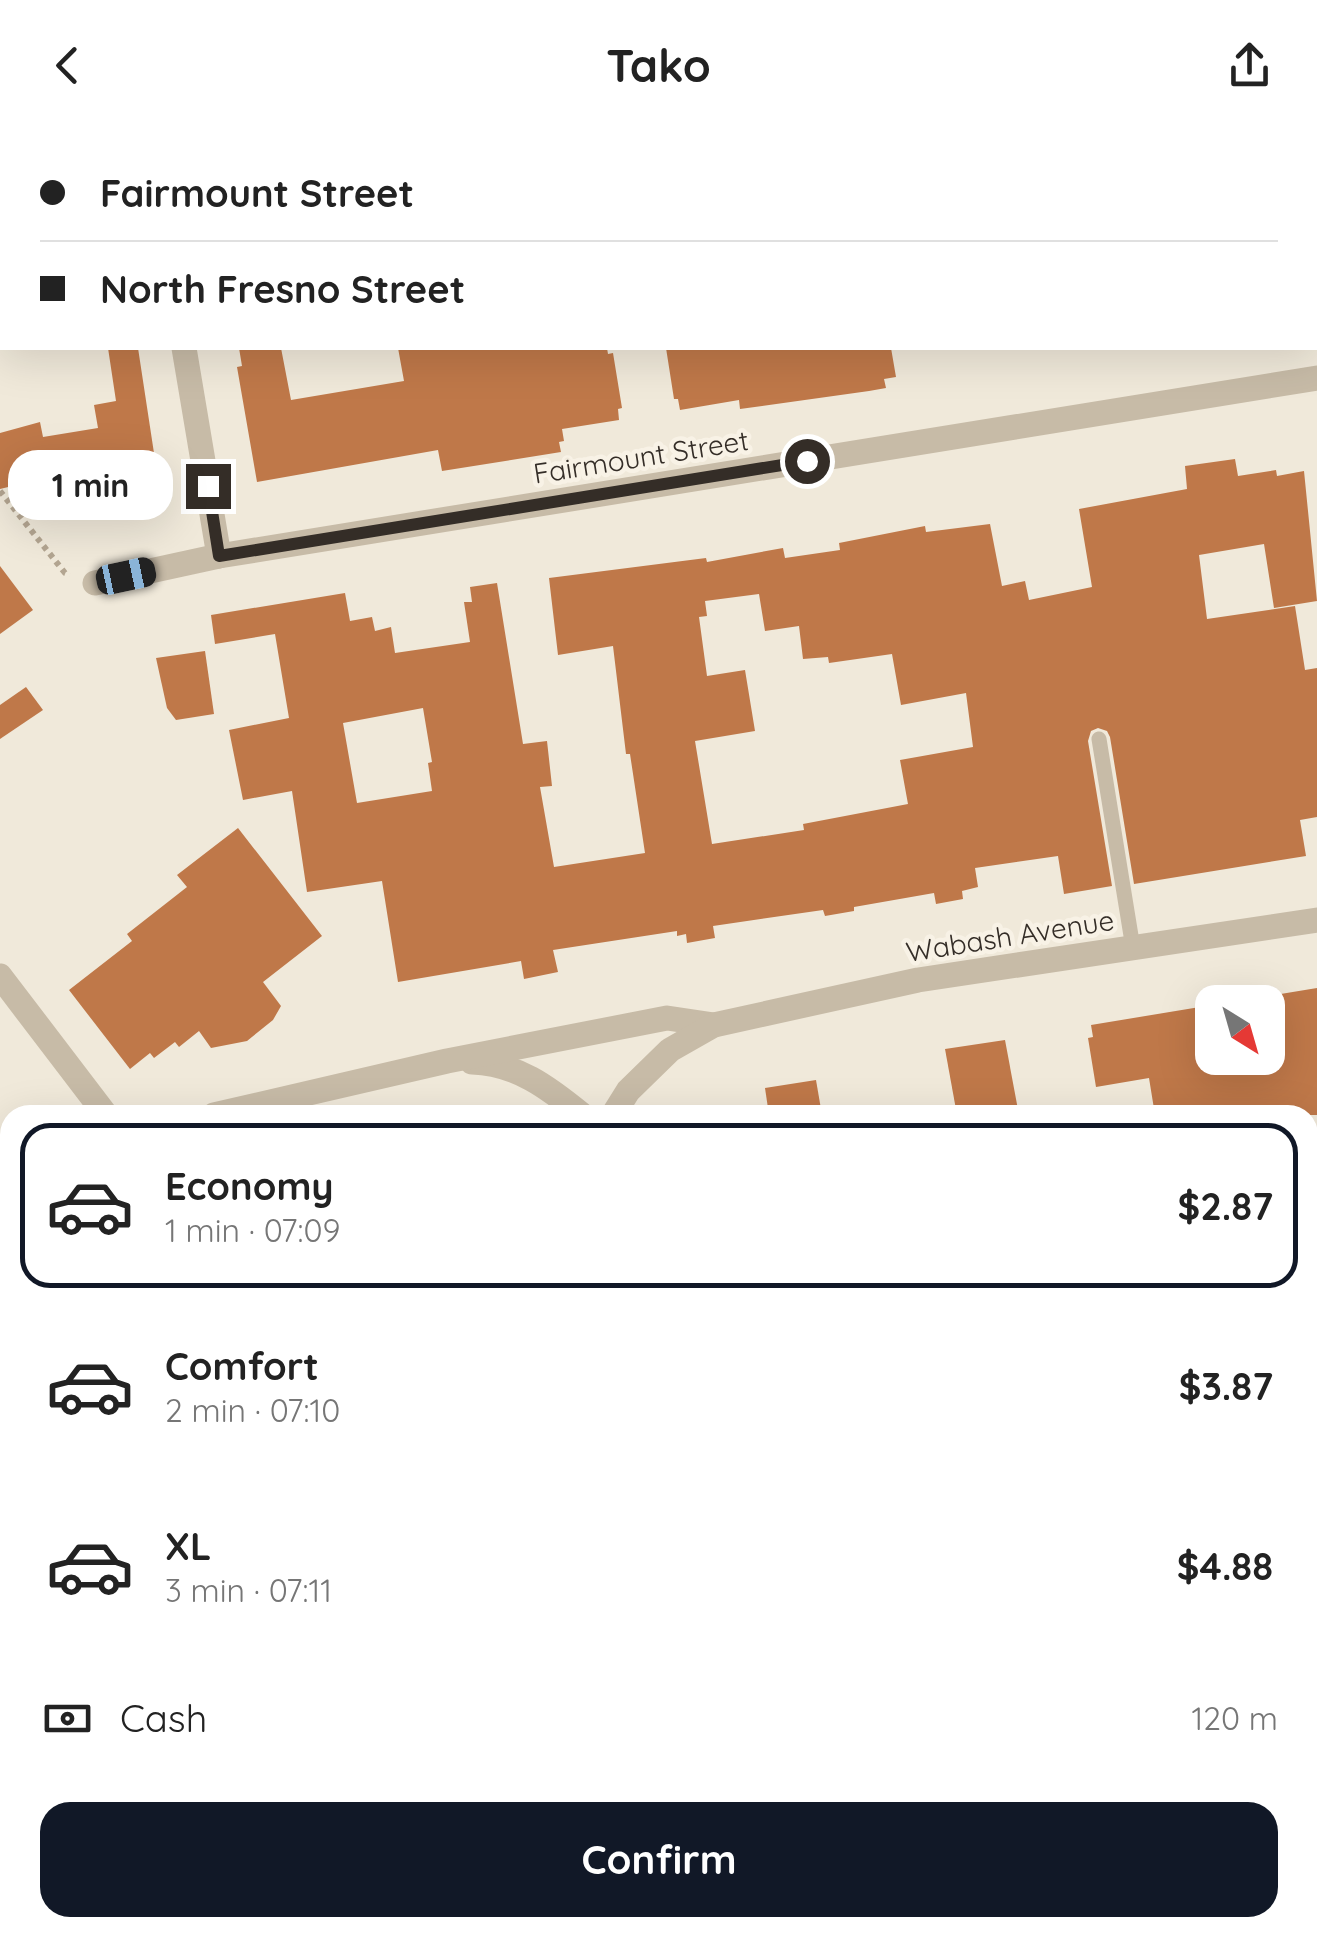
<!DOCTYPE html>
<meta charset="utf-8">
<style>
:root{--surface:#fff;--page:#f6f6f6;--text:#222;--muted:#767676;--line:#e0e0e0;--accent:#111827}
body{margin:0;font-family:Quicksand,sans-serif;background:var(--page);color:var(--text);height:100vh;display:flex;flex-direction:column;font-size:38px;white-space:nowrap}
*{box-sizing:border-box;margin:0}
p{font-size:32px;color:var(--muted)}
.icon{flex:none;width:55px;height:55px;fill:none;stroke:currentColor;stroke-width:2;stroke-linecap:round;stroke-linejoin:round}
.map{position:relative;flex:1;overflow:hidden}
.side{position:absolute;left:0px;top:975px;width:1318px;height:832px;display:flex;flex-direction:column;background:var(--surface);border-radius:30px 30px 0 0;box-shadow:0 10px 40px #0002}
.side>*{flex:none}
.hud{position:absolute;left:0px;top:0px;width:1318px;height:220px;box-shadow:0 10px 40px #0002;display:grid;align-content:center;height:220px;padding:0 40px;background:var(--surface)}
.needle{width:65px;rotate:143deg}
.buttons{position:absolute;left:1195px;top:855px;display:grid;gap:20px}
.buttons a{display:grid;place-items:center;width:90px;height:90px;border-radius:20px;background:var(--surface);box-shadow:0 10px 40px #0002;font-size:50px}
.end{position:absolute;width:45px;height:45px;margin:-22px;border:12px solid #342d27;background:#fff;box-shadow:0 0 0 5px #fff}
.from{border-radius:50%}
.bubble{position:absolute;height:70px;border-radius:30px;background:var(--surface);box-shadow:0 10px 40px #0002;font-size:32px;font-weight:700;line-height:70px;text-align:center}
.car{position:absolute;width:30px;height:60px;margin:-30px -15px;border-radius:12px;box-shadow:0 0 8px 2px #0007;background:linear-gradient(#222 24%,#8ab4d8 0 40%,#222 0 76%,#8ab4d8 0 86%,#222 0)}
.hud b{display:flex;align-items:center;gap:35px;height:95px;font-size:38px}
.hud b+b{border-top:2px solid var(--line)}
.hud i{width:25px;height:25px;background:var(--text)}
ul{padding:18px 0 0;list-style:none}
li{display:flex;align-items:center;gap:30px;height:165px;margin:0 20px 15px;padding:0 20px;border:5px solid transparent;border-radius:30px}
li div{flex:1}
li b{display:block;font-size:38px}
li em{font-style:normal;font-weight:700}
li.current{border-color:var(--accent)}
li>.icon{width:90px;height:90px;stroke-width:1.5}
.pay{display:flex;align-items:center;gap:25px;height:110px;padding:0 40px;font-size:38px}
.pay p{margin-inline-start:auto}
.primary-button{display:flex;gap:20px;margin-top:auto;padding:20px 40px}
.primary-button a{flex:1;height:115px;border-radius:30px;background:var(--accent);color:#fff;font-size:40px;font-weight:700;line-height:115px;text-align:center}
header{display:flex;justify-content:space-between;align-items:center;height:130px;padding:0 40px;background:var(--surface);font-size:45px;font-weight:700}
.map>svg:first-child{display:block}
</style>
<header><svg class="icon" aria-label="back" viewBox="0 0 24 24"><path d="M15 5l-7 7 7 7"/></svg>Tako<svg class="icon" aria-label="share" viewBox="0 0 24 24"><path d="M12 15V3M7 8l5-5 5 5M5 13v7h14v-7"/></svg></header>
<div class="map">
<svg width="1317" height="1807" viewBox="0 0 1317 1807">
<rect width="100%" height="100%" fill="#f0e9da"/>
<!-- building -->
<g fill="#bf7849" fill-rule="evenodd">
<path d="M 108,218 L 138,218 L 159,356 L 144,358 L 145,368 L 110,374 L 103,334 L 0,359 L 0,303 L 40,292 L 43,307 L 98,298 L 94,275 L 116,271 Z"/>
<path d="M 239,218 L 281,218 L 291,270 L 404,251 L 398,218 L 607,218 L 608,224 L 613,223 L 622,278 L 618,279 L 619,290 L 562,299 L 564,311 L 559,312 L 561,322 L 442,341 L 438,320 L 257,352 L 237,237 L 242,236 Z"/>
<path d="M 666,218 L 891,218 L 896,247 L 884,249 L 886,258 L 869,261 L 740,279 L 739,270 L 680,280 L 678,269 L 674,269 Z"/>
<path d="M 1235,329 L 1238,346 L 1276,340 L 1277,346 L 1304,341 L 1317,471 L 1274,478 L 1264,414 L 1199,425 L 1207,489 L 1295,476 L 1305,540 L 1317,538 L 1317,687 L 1300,690 L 1306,726 L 1134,754 L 1110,607 L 1107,601 L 1098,598 L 1091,601 L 1088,611 L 1112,756 L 1064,764 L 1058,726 L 975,738 L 978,757 L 962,761 L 963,769 L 936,774 L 934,763 L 854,777 L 854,781 L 825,786 L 823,780 L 713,796 L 715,808 L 687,813 L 686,804 L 677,806 L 677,801 L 553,820 L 558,842 L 524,849 L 521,831 L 398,852 L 382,751 L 307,762 L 292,661 L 243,670 L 229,600 L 289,588 L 275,504 L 215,514 L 211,485 L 345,463 L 350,491 L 372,487 L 375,501 L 391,497 L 395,523 L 470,512 L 464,472 L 472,472 L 470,457 L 497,453 L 523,614 L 547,611 L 552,656 L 540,657 L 554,737 L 645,723 L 630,624 L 626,624 L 613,516 L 558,525 L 549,448 L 706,428 L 707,432 L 783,418 L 785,428 L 840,420 L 839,413 L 925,396 L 926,402 L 990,394 L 1002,456 L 1025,451 L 1029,470 L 1092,457 L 1079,379 L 1187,359 L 1185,336 ZM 759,464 L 765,501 L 799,496 L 803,529 L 828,527 L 829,533 L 892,524 L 901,575 L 966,563 L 973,617 L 900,630 L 908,674 L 803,694 L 804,700 L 712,714 L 695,611 L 755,601 L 745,540 L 707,546 L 699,487 L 707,486 L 705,471 ZM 423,578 L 432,632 L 428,633 L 432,661 L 357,673 L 343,593 Z"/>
<path d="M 0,436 L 33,480 L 0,504 Z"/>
<path d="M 205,521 L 214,584 L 176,590 L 167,578 L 156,528 Z"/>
<path d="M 26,557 L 43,580 L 0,609 L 0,575 Z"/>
<path d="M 238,698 L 322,806 L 263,852 L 281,876 L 273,890 L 247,911 L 211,918 L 199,901 L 179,917 L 175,912 L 154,928 L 150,923 L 130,939 L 69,860 L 132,811 L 127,804 L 187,757 L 177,745 Z"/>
<path d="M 1317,858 L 1317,985 L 1155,985 L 1149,948 L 1096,957 L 1088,908 L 1093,907 L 1091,895 L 1212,875 L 1212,928 L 1268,928 L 1268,866 Z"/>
<path d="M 1005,910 L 1019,985 L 957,985 L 945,919 Z"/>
<path d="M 816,950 L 822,985 L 769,985 L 765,958 Z"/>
</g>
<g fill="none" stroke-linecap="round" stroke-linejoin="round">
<!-- path -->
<path stroke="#b3a591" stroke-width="6" stroke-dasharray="5 5" stroke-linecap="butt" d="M 0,361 L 65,443 L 70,445"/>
<!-- service -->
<g stroke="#c7bba7" stroke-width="15">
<path d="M 328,0 L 328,2"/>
<path d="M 1099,609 L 1133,818"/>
<path d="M 744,1807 L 756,1798"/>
</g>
<!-- minor -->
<g stroke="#c7bba7" stroke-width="25">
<path d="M 148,0 L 149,2"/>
<path d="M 184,218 L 219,426"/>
<path d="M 95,453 L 219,426 L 1317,248"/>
<path d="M 0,846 L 106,985"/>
<path d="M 472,932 C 516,933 549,958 582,985"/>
<path d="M 214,985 L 447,931 L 667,888 L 714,895"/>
<path d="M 1308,1296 L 1317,1294"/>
<path d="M 0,1754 L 10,1762"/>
<path d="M 66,1798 L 84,1807"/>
<path d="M 723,1798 L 730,1807"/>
<path d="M 1104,1798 L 1106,1807"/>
</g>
<!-- tertiary -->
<g stroke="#c7bba7" stroke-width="25">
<path d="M 613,985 L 628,961 L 670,920 L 714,895 L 918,850 L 1317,790"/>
<path d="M 0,1716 L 10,1710"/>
</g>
</g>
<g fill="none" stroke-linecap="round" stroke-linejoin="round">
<!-- route -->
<path stroke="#342d27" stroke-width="12" d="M 208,356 L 219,426 L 807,331"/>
</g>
<g text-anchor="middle" stroke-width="9" stroke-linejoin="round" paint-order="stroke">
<!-- street labels -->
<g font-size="28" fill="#342d27" stroke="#f8f2e6">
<text transform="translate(641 327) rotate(-9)" y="10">Fairmount Street</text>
<text transform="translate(1010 806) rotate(-9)" y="10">Wabash Avenue</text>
</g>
</g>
</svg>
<div class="buttons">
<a><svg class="needle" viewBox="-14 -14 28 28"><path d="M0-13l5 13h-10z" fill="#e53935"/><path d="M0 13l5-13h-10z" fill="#767676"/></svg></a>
</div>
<i class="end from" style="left:807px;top:331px"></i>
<i class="end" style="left:208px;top:356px"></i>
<div class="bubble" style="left:8px;top:320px;width:165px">1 min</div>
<i class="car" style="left:126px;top:446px;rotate:78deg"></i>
<div class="hud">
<b><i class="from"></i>Fairmount Street</b>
<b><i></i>North Fresno Street</b>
</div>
<section class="side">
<ul>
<li class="current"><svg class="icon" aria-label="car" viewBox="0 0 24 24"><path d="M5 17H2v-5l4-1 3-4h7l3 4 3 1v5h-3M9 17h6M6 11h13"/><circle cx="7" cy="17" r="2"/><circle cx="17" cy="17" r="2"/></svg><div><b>Economy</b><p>1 min · 07:09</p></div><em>$2.87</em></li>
<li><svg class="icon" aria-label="car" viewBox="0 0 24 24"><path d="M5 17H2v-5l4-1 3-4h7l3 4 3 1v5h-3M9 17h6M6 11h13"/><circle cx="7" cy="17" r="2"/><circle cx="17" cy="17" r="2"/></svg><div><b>Comfort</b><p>2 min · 07:10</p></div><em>$3.87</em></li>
<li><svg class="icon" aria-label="car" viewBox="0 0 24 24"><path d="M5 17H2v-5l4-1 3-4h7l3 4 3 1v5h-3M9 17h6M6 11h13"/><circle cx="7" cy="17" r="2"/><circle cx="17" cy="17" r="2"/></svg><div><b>XL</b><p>3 min · 07:11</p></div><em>$4.88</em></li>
</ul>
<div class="pay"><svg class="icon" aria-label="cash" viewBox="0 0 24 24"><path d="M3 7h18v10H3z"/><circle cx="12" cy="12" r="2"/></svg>Cash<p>120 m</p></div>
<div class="primary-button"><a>Confirm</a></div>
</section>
</div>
